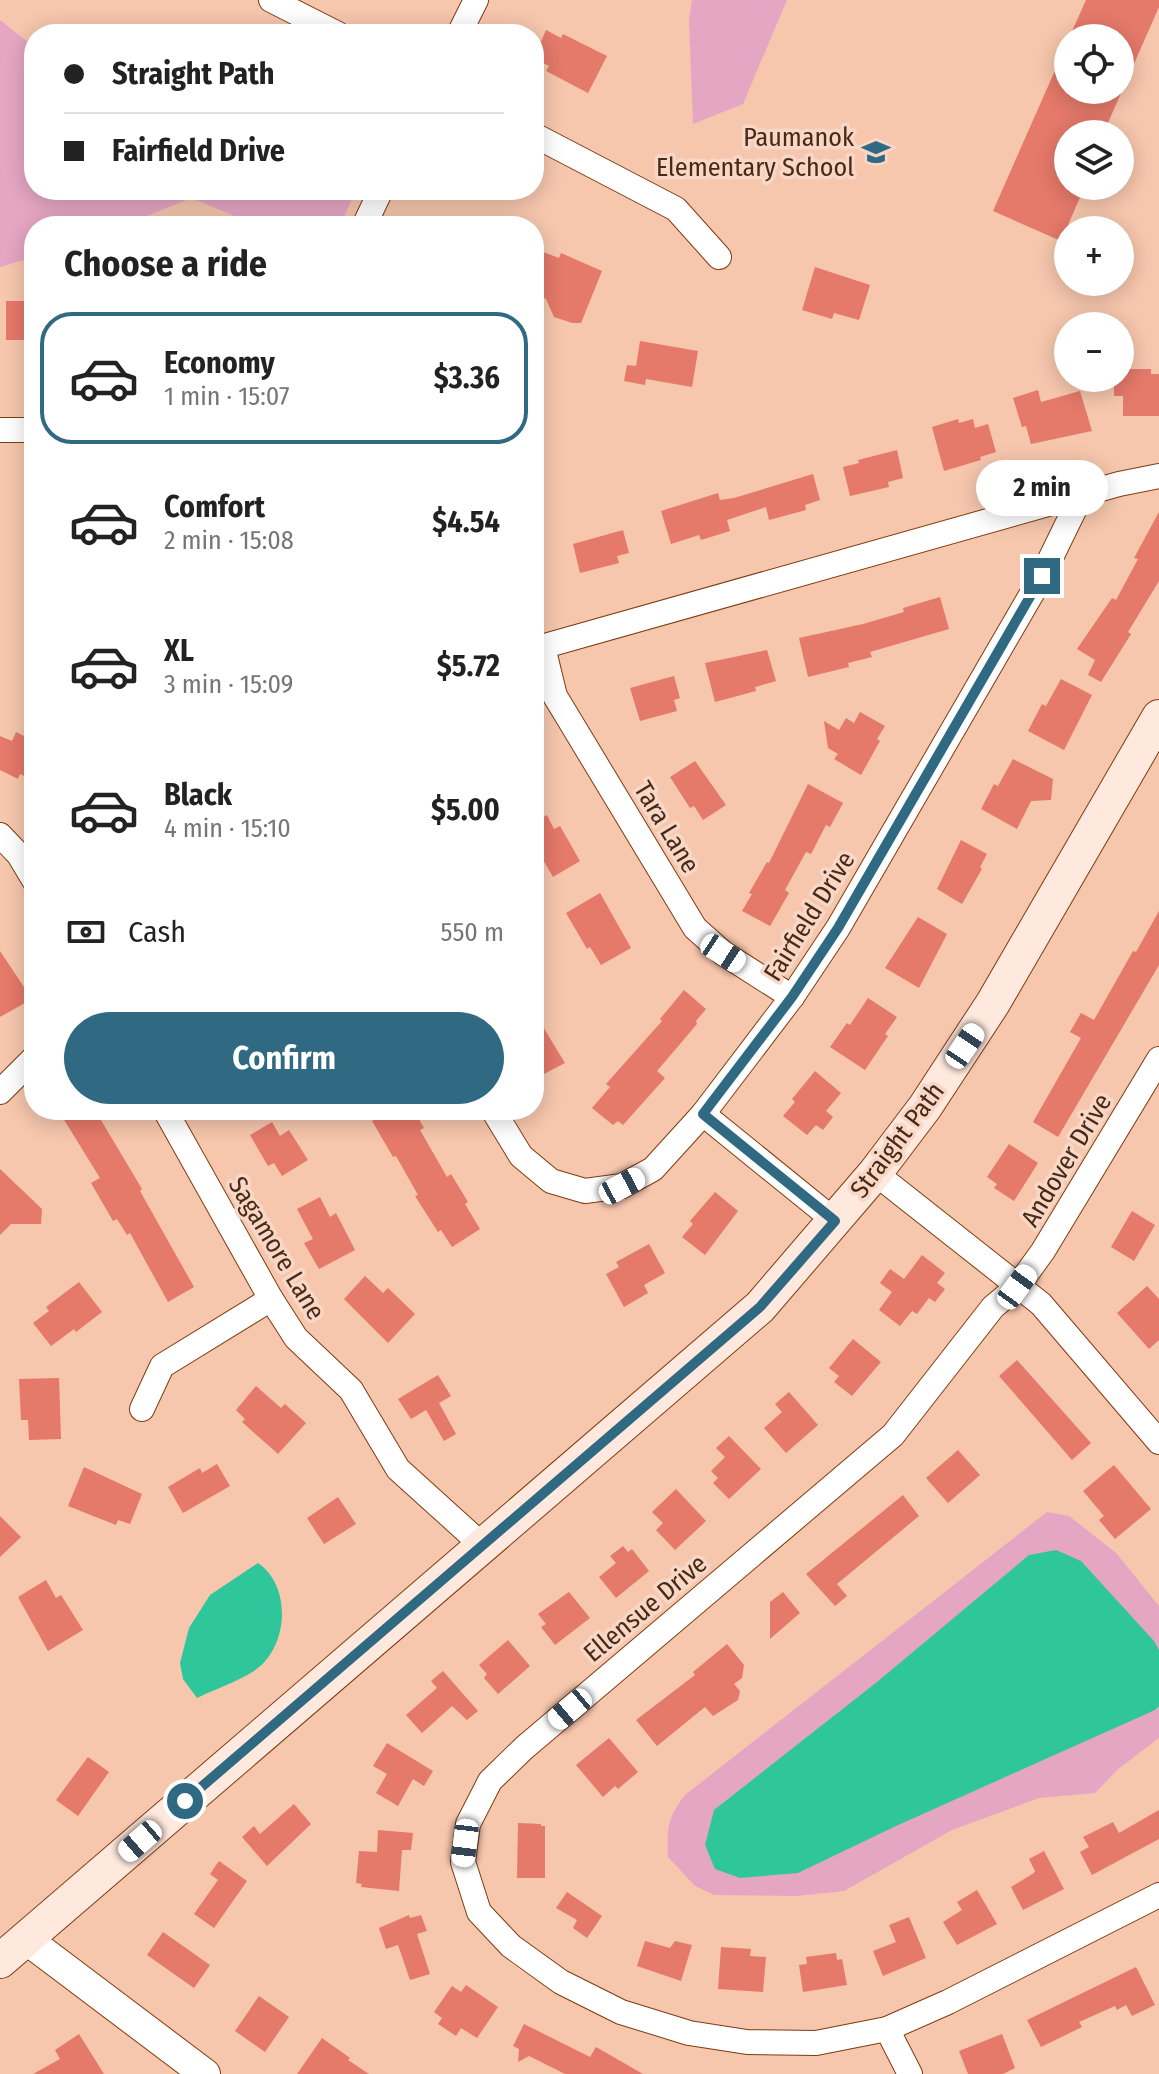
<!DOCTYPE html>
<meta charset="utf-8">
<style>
:root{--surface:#fff;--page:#f6f6f6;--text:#222;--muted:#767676;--line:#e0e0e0;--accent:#2f6982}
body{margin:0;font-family:"Fira Sans Condensed",sans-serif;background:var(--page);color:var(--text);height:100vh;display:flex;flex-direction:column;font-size:30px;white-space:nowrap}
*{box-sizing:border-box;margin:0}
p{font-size:26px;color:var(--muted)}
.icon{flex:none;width:44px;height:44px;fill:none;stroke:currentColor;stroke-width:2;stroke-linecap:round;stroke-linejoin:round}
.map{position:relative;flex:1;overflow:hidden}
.side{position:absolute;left:24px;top:216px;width:520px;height:904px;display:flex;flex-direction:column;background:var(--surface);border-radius:32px;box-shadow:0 4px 20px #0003}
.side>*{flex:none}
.top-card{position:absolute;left:24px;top:24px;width:520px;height:176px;border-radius:32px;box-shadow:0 4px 20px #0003;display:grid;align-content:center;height:176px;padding:0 40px;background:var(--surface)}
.buttons{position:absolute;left:1054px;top:24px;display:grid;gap:16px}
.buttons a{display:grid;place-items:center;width:80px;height:80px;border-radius:50%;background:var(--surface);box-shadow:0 4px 20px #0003;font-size:40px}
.end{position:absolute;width:36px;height:36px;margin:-18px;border:10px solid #2f6982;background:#fff;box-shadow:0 0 0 4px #fff}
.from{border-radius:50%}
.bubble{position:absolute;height:56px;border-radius:28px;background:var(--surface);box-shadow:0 4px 20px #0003;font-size:26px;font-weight:700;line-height:56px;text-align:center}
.car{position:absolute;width:24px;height:48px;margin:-24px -12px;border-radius:10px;box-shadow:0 0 6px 2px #0007;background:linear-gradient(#fff 24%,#345 0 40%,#fff 0 76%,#345 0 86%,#fff 0)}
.top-card b{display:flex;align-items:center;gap:28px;height:76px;font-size:30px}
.top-card b+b{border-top:2px solid var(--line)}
.top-card i{width:20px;height:20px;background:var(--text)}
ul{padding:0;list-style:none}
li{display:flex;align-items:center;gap:24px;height:132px;margin:0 16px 12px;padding:0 24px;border:4px solid transparent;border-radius:32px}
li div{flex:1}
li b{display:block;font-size:30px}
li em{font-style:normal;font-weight:700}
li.on{border-color:var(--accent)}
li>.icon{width:72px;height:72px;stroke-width:1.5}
h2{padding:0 40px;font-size:36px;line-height:96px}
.pay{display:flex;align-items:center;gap:20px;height:88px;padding:0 40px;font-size:30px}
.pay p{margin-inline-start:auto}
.primary-button{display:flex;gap:16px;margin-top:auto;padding:16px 40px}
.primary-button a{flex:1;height:92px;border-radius:48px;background:var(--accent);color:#fff;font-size:32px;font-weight:700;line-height:92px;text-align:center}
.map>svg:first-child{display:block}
</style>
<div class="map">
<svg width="1159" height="2074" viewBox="0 0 1159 2074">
<rect width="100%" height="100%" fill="#f6c6ad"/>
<!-- green -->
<g fill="#e5a6c4">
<path d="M 692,0 L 787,0 L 743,104 L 693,124 L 689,20 Z"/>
<path d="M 0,20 L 34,47 L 34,190 L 356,190 L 340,226 L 259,226 L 191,198 L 123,226 L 34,226 L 34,257 L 0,267 Z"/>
<path d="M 1047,1512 L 1069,1516 L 1116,1553 L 1159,1606 L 1159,1738 L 1117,1770 L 1095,1793 L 1039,1798 L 952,1830 L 844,1891 L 796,1896 L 714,1895 L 695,1886 L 668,1857 C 667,1829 667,1818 685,1795 Z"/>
</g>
<!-- water -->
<g fill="#30c69c">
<path d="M 1056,1550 L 1081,1561 L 1154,1641 L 1159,1650 L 1159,1706 L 1155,1710 L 896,1826 L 798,1873 L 740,1878 L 715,1869 L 705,1845 L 714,1810 L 877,1682 L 1029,1555 Z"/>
<path d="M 258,1563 C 293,1587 288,1649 254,1671 C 237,1682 215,1689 197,1698 L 183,1679 L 180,1663 L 189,1628 L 210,1595 Z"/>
</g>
<!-- building -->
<g fill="#e5796a">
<path d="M 1086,0 L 1159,0 L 1159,7 L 1103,134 L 1068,134 L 1068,186 L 1085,186 L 1061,241 L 993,211 L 1068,41 L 1068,90 L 1120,90 L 1120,38 L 1069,38 Z"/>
<path d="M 546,30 L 561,38 L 563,34 L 607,56 L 588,93 L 546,71 L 549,66 L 534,58 Z"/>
<path d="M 543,252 L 559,258 L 561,253 L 602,271 L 581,323 L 572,323 L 554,317 L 546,299 L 534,294 L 534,270 Z"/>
<path d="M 815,267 L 870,285 L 859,320 L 834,313 L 832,319 L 802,310 Z"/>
<rect x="6" y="301" width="28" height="39"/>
<path d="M 640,341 L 698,351 L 692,387 L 646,379 L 645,385 L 624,381 L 627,365 L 636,366 Z"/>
<path d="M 1120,369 L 1151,369 L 1151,374 L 1159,374 L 1159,416 L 1123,416 L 1123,396 L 1114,396 L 1114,378 L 1120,378 Z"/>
<path d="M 1038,390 L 1041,402 L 1080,391 L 1092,431 L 1031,444 L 1026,426 L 1022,427 L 1013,398 Z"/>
<path d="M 958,419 L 959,423 L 973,419 L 975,428 L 988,424 L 996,452 L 980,457 L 981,460 L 944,471 L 932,427 Z"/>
<path d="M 897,450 L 903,478 L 888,482 L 889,487 L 850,496 L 843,467 L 859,463 L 858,460 Z"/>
<path d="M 813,474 L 820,500 L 805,505 L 806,510 L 769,520 L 766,507 L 727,520 L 730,531 L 701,540 L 699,535 L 671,544 L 661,511 L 718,493 L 720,500 L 734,498 Z"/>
<path d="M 1159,512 L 1159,581 L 1128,632 L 1131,634 L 1101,682 L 1088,675 L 1095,660 L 1077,649 L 1112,598 L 1116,600 L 1138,559 L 1134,558 Z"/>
<path d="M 623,530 L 629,553 L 617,556 L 619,563 L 580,573 L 573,544 Z"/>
<path d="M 940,597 L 949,629 L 870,652 L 872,657 L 848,663 L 849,667 L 808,677 L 799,638 L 863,624 L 904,612 L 903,608 Z"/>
<path d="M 767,650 L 776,681 L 755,687 L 756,691 L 715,702 L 705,663 Z"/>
<path d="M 674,676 L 680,698 L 674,700 L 677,711 L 640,721 L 630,688 Z"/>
<path d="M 1061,679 L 1092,695 L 1064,750 L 1028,731 L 1042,704 L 1046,706 Z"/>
<path d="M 860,712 L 885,726 L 877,739 L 880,741 L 861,775 L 834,759 L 838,754 L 828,748 L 824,721 L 839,730 L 846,718 L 854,723 Z"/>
<path d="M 16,732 L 34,741 L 34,781 L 20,774 L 18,779 L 0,770 L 0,736 L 12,741 Z"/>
<path d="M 1013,759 L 1053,779 L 1051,800 L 1031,801 L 1017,829 L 981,809 L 994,784 L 998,786 Z"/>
<path d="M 695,761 L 726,805 L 703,820 L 694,806 L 690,808 L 670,777 Z"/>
<path d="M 808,784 L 843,803 L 830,827 L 826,825 L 811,854 L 806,852 L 785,890 L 789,893 L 770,926 L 742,911 L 752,894 L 749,893 L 767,862 L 769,863 Z"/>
<path d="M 547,815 L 554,829 L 560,826 L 580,861 L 553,877 L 539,853 L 534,856 L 534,822 Z"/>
<path d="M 961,840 L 987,854 L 980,867 L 982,869 L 962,904 L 937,889 Z"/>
<path d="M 600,893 L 631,948 L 601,965 L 590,947 L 587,949 L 566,913 Z"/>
<path d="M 1159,911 L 1159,965 L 1058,1137 L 1033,1122 L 1081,1038 L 1070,1032 L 1081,1013 L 1094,1020 L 1133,951 L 1136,952 Z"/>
<path d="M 918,917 L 947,934 L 919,988 L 885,968 Z"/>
<path d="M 0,951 L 32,999 L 0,1017 Z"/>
<path d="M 684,990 L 706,1009 L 696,1021 L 697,1024 L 657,1071 L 665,1078 L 623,1125 L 618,1121 L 613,1125 L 592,1108 L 610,1087 L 606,1084 L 662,1021 L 660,1019 Z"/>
<path d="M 868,998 L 897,1017 L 885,1034 L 888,1036 L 865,1070 L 830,1047 L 847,1023 L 850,1025 Z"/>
<path d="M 534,1012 L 565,1063 L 540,1076 L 534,1065 Z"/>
<path d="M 815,1071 L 841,1093 L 826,1111 L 833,1117 L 823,1130 L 816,1125 L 807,1135 L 783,1116 L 795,1102 L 792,1099 Z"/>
<path d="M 58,1110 L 95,1110 L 142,1189 L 140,1191 L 194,1287 L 168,1302 L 130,1233 L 127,1235 L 117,1219 L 113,1221 L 91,1183 L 100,1178 Z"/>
<path d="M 391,1110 L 414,1110 L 424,1128 L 420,1130 L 447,1177 L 451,1174 L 468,1202 L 465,1204 L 480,1229 L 452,1247 L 441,1230 L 438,1232 L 415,1196 L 418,1195 L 396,1156 L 393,1157 L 372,1121 Z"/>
<path d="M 272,1122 L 280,1136 L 289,1130 L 308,1160 L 282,1176 L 274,1163 L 268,1166 L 250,1135 Z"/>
<path d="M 1009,1144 L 1038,1163 L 1014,1201 L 994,1188 L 997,1184 L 987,1177 Z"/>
<path d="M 0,1169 L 42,1209 L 41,1224 L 11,1224 L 0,1235 Z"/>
<path d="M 715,1192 L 738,1211 L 705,1255 L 682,1237 L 693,1224 L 690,1221 Z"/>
<path d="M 320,1197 L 330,1217 L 336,1213 L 355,1250 L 319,1269 L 304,1243 L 313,1239 L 297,1209 Z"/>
<path d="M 1132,1211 L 1155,1225 L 1134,1261 L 1111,1247 Z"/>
<path d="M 649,1244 L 665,1273 L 644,1285 L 648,1293 L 624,1307 L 606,1274 L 619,1267 L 616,1262 Z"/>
<path d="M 922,1255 L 945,1273 L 937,1283 L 945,1289 L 935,1302 L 929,1298 L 917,1314 L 912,1311 L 900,1326 L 879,1310 L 892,1292 L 880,1283 L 890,1269 L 904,1279 Z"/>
<path d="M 365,1276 L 383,1293 L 388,1288 L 415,1314 L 388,1343 L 344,1299 Z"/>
<path d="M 79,1282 L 102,1312 L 76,1332 L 74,1329 L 51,1346 L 33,1323 L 49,1311 L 46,1307 Z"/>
<path d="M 1147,1286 L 1159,1299 L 1159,1340 L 1149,1349 L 1117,1313 Z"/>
<path d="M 853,1339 L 881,1362 L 852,1396 L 834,1382 L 839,1376 L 829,1368 Z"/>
<path d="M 1017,1360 L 1091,1443 L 1072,1460 L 999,1376 Z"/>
<path d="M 438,1375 L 451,1396 L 439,1403 L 456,1434 L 444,1441 L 426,1410 L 411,1419 L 398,1399 Z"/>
<path d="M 59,1378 L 61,1439 L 29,1440 L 28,1420 L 21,1420 L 19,1379 Z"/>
<path d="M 256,1386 L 281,1408 L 285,1404 L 306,1423 L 278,1454 L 242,1422 L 245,1419 L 236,1410 Z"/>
<path d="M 789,1392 L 818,1425 L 786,1453 L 764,1428 L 782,1412 L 775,1404 Z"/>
<path d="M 729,1436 L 761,1469 L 729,1499 L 713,1483 L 718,1478 L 711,1471 L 725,1457 L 716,1448 Z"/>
<path d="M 958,1450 L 980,1475 L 948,1503 L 926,1478 Z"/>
<path d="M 217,1464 L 230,1486 L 183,1513 L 168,1487 L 200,1468 L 202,1473 Z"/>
<path d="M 1114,1465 L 1151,1509 L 1115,1539 L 1099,1520 L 1104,1516 L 1083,1491 Z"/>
<path d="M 84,1467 L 142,1494 L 130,1524 L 118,1520 L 116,1525 L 68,1506 Z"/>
<path d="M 676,1489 L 706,1521 L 675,1550 L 656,1530 L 663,1523 L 652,1512 Z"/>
<path d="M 903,1495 L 919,1516 L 837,1584 L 847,1596 L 835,1606 L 806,1574 Z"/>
<path d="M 338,1497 L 356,1524 L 324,1544 L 307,1518 Z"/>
<path d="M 0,1516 L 21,1537 L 0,1557 Z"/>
<path d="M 623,1546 L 628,1552 L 632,1549 L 649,1571 L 616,1598 L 599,1577 L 616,1563 L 610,1556 Z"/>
<path d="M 46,1580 L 56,1598 L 61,1595 L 83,1630 L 48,1651 L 18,1597 Z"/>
<path d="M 569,1592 L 590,1618 L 555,1645 L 541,1627 L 546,1624 L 538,1614 Z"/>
<path d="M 783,1592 L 800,1613 L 770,1639 L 770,1602 Z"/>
<path d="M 508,1640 L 530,1666 L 498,1694 L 484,1678 L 487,1674 L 479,1665 Z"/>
<path d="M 727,1644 L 744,1665 L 742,1678 L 734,1684 L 740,1691 L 738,1700 L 713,1716 L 705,1707 L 657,1746 L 636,1720 L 695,1675 L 693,1672 Z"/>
<path d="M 443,1671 L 478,1711 L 467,1720 L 452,1706 L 422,1733 L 406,1715 L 437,1688 L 431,1681 Z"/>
<path d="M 609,1738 L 638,1772 L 618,1789 L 615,1786 L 603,1797 L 576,1765 Z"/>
<path d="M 387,1743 L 433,1771 L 424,1786 L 413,1779 L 398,1806 L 376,1793 L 387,1774 L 373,1766 Z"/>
<path d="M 88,1757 L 109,1772 L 78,1816 L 56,1800 Z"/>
<path d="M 294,1804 L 311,1824 L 267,1866 L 242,1837 L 254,1826 L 260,1834 Z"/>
<path d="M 1159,1810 L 1159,1839 L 1092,1875 L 1080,1852 L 1089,1847 L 1083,1837 L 1113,1822 L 1119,1833 Z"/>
<path d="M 518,1823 L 541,1824 L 541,1826 L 545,1826 L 545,1878 L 517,1878 Z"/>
<path d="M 378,1830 L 413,1833 L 411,1850 L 402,1850 L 399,1891 L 361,1887 L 362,1884 L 356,1883 L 359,1851 L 377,1852 Z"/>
<path d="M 1044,1851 L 1064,1889 L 1023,1910 L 1011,1887 L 1034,1873 L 1035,1871 L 1029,1859 Z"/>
<path d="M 219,1861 L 247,1881 L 214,1928 L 194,1914 L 218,1880 L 210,1874 Z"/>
<path d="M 977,1890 L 997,1924 L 957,1945 L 943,1922 L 962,1910 L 957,1902 Z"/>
<path d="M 567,1892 L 602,1916 L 587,1938 L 573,1928 L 577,1920 L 556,1908 Z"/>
<path d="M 409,1915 L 410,1918 L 421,1915 L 427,1931 L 417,1934 L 430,1974 L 410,1980 L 398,1945 L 386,1949 L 379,1928 Z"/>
<path d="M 909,1917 L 926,1958 L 883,1976 L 873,1951 L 896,1942 L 889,1925 Z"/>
<path d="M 163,1932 L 210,1965 L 194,1988 L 147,1955 Z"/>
<path d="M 645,1941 L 670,1948 L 675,1941 L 692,1945 L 681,1981 L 637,1966 Z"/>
<path d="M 721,1947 L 751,1949 L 750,1956 L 766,1957 L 763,1992 L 718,1989 Z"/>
<path d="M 836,1953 L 837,1960 L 842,1959 L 847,1985 L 803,1992 L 799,1965 L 807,1964 L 806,1957 Z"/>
<path d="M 1136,1967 L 1155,2005 L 1132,2016 L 1126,2005 L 1117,2010 L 1115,2006 L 1079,2022 L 1082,2027 L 1041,2047 L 1027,2020 Z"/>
<path d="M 466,1985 L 498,2007 L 477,2038 L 461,2028 L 456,2036 L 438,2024 L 442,2018 L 434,2012 L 452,1986 L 461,1992 Z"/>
<path d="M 259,1996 L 289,2017 L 265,2052 L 235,2031 Z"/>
<path d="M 524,2024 L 590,2057 L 596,2047 L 643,2074 L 565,2074 L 529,2056 L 518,2062 L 519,2049 L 513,2046 Z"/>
<path d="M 79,2034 L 104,2074 L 33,2074 L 60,2059 L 55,2050 Z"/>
<path d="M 1002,2034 L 1015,2068 L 1003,2074 L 968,2074 L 959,2051 Z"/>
<path d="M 322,2038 L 350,2058 L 348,2060 L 369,2074 L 297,2074 Z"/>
</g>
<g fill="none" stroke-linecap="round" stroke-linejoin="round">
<defs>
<g id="minor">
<path d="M 271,0 L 338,34"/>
<path d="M 459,34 L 476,0"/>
<path d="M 534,135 L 676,209 L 719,257"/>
<path d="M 364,226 L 381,190"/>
<path d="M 0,430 L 34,430"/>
<path d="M 543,647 L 555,696 L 695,928 L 723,953 L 792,997"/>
<path d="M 534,649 L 1119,484 L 1159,476"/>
<path d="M 0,835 L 19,855 L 34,880"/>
<path d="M 1159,1059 L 1043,1251 L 1017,1287 L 993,1307 L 893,1435 L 524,1748 L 490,1781 L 468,1824 L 463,1862 L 479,1912 L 511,1946 L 561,1982 L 621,2012 L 689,2033 L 747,2042 L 816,2043 L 887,2029 L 948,2002 L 1159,1895"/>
<path d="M 0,1092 L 34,1058"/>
<path d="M 165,1110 L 271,1299 L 296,1338 L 351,1390 L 398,1469 L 482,1545"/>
<path d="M 493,1110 L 521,1156 L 551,1181 L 585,1191 L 622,1186 L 653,1169 L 703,1114 L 792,997 L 838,928 L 1042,576 L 1081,496"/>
<path d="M 703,1114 L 835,1221"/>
<path d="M 875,1173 L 1041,1304 L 1159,1442"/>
<path d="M 142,1409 L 162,1366 L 271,1299"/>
<path d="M 887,2029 L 910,2074"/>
</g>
<path id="tertiary" d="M 26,1939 L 205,2074"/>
<path id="secondary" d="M 0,1961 L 760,1307 L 875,1173 L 925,1107 L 993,1003 L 1159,717"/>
</defs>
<!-- minor casing -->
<use href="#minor" stroke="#7f3c0f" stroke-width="26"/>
<!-- tertiary casing -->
<use href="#tertiary" stroke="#7f3c0f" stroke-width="32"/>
<!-- secondary casing -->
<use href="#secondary" stroke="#7f3c0f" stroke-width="36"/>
<!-- minor -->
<use href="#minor" stroke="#fff" stroke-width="24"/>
<!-- tertiary -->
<use href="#tertiary" stroke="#fff" stroke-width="30"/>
<!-- secondary -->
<use href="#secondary" stroke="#ffe9de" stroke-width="34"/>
</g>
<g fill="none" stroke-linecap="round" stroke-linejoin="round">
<!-- route -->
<path stroke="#2f6982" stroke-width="10" d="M 185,1801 L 760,1307 L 835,1221 L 703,1114 L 792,997 L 838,928 L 1042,576"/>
</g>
<!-- icons -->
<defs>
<symbol id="school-bare" viewBox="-9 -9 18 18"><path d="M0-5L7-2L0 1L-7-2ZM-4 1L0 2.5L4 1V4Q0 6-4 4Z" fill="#2f6982" stroke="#f8d7c6" stroke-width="2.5" paint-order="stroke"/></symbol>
</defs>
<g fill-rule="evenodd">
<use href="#school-bare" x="856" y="132" width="40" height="40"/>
</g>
<g text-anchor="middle" stroke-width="7" stroke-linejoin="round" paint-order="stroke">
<!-- poi labels -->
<g font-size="26" fill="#482a18" stroke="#f8d7c6" text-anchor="end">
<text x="854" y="146">Paumanok<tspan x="854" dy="30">Elementary School</tspan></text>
</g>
<!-- street labels -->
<g font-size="26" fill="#482a18" stroke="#f8d7c6">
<text transform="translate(667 827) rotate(59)" y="9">Tara Lane</text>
<text transform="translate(809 916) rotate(-58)" y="9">Fairfield Drive</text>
<text transform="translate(897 1140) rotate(-53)" y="9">Straight Path</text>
<text transform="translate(1066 1160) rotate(-59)" y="9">Andover Drive</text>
<text transform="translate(277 1248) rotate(59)" y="9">Sagamore Lane</text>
<text transform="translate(645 1608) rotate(-40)" y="9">Ellensue Drive</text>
</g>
</g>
</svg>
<div class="buttons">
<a><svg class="icon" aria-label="locate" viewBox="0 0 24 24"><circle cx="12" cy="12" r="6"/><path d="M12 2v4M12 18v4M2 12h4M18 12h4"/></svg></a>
<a><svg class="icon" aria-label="layers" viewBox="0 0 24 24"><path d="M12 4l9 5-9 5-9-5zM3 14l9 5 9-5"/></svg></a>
<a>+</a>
<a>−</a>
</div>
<i class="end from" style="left:185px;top:1801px"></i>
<i class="end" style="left:1042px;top:576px"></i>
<div class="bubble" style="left:976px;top:460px;width:132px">2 min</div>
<i class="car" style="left:723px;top:953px;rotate:123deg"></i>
<i class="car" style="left:965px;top:1046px;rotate:34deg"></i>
<i class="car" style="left:622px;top:1186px;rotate:62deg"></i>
<i class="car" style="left:1017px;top:1287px;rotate:36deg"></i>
<i class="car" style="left:570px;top:1709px;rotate:230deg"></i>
<i class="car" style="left:140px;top:1841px;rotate:229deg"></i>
<i class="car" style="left:465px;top:1843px;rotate:187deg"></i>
<div class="top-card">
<b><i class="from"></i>Straight Path</b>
<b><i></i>Fairfield Drive</b>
</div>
<section class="side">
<h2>Choose a ride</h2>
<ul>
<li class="on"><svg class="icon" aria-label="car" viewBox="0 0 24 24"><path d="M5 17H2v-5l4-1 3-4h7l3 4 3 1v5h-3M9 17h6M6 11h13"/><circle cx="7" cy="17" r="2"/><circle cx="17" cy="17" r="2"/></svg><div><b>Economy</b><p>1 min · 15:07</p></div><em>$3.36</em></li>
<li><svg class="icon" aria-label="car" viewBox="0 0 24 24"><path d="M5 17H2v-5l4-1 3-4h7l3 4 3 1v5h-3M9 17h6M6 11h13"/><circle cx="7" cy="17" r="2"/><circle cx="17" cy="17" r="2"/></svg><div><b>Comfort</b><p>2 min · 15:08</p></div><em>$4.54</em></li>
<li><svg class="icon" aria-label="car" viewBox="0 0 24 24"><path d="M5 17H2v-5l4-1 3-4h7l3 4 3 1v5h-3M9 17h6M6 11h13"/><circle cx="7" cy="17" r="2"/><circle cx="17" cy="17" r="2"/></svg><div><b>XL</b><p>3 min · 15:09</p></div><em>$5.72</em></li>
<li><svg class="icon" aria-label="car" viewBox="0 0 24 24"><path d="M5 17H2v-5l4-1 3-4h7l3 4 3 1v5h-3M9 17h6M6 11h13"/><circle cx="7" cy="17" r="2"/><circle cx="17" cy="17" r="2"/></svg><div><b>Black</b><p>4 min · 15:10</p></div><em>$5.00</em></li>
</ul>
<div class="pay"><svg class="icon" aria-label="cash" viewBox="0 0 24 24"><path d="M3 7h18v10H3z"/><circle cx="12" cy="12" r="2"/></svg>Cash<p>550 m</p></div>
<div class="primary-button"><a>Confirm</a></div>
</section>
</div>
